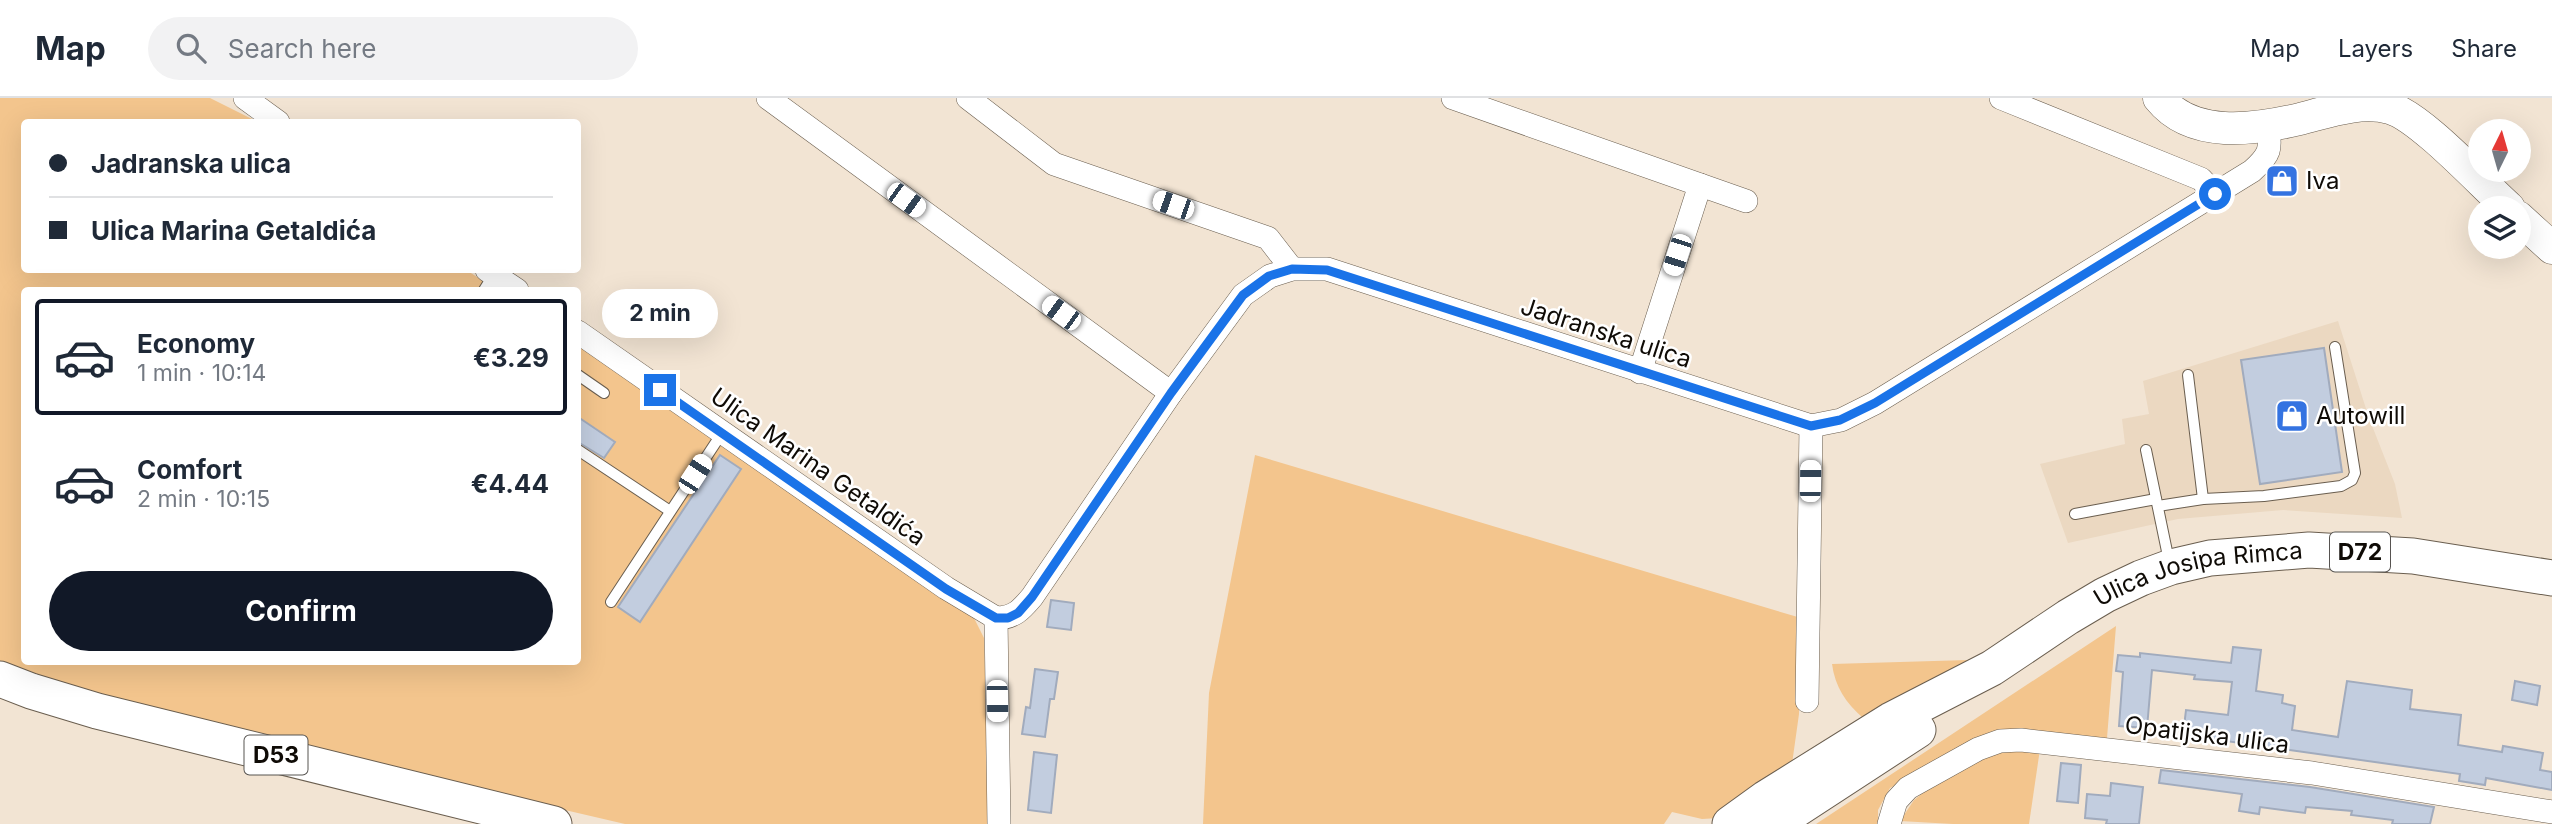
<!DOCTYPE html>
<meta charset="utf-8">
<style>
:root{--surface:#fff;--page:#f2f2f3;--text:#1f2937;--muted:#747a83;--line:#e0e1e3;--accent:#111827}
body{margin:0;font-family:Inter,sans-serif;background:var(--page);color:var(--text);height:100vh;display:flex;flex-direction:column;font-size:26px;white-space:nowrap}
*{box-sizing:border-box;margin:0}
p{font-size:23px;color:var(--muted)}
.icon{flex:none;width:38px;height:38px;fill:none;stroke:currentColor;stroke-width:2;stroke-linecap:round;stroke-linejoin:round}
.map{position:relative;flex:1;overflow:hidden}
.panel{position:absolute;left:21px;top:189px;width:560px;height:378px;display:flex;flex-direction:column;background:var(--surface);border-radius:7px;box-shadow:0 7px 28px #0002}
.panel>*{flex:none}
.top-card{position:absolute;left:21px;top:21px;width:560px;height:154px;border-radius:7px;box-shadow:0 7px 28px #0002;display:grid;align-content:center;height:154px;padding:0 28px;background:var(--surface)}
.needle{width:46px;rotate:5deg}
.fabs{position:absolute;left:2468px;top:21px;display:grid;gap:14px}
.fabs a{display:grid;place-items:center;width:63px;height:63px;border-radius:50%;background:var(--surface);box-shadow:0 7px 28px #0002;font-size:35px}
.end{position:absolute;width:32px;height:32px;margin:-16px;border:9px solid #1a73e8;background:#fff;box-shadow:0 0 0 4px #fff}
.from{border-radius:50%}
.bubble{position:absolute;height:49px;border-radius:24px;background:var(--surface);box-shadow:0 7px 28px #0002;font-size:23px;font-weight:700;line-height:49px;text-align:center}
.car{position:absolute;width:21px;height:42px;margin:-21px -10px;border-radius:9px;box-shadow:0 0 5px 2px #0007;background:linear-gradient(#fff 24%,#345 0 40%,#fff 0 76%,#345 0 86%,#fff 0)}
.top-card b{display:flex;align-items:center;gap:24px;height:66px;font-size:26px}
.top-card b+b{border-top:2px solid var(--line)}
.top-card i{width:18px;height:18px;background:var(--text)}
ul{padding:12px 0 0;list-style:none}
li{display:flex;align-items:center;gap:21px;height:116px;margin:0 14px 10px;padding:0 14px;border:4px solid transparent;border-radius:7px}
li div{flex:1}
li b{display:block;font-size:26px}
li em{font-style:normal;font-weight:700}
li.on{border-color:var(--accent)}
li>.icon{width:63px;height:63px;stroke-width:1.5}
.action{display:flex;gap:14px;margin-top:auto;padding:14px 28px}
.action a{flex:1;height:80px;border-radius:42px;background:var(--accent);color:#fff;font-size:28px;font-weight:700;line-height:80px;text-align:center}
header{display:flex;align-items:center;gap:42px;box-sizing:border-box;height:98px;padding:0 35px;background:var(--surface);border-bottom:2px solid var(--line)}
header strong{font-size:33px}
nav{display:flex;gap:38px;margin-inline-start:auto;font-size:24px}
.search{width:490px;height:63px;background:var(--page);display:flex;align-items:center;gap:18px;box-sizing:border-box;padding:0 24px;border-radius:38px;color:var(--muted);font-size:26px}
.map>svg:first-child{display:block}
</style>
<header>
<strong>Map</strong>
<div class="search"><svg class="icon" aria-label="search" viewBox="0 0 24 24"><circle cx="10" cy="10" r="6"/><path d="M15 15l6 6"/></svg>Search here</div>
<nav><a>Map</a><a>Layers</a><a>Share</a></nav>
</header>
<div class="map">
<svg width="2552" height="726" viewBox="0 0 2552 726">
<rect width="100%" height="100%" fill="#f2e4d3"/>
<!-- built -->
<path fill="#ebd8c1" d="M 2338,223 L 2369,320 L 2395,386 L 2402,420 L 2283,412 L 2178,421 L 2068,445 L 2040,366 L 2125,346 L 2122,321 L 2149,316 L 2143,283 Z"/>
<!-- green -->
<g fill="#f3c58d">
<path d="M 0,0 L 210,0 L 258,24 L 24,24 L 24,172 L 466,172 L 498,192 L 24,192 L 24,564 L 578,564 L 578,245 L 973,518 L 984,540 L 989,726 L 625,726 L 272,644 L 40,580 L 0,564 Z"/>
<path d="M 1255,357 L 1801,520 L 1799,616 L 1792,666 L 1719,720 L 1702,721 L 1672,714 L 1664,726 L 1203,726 L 1209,595 Z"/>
<path d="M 2116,528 L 2107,640 L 2008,631 L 1990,634 L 1890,690 L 1878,712 L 1878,726 L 1816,726 Z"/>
<path d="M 1968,562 L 1863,620 C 1846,605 1835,589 1832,566 Z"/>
<path d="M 2040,651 L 2029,726 L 1953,726 L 1900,723 L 1914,702 L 1929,690 L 1992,654 Z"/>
</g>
<!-- building -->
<g fill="#c2cddf" stroke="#a1abbd" stroke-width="2">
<path d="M 2324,250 L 2342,374 L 2260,386 L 2241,262 Z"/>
<path d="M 578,319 L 615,344 L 604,360 L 578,344 Z"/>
<path d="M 720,357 L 741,371 L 640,524 L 618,509 Z"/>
<path d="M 1051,502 L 1074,505 L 1071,532 L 1047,529 Z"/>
<path d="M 2233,549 L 2261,552 L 2256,593 L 2283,597 L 2282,605 L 2295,608 L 2292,632 L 2338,639 L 2347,583 L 2412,592 L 2410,611 L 2461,617 L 2458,647 L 2502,654 L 2503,648 L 2543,655 L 2540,672 L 2552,674 L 2552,692 L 2486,680 L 2485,687 L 2459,683 L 2460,676 L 2183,637 L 2186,612 L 2228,617 L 2232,584 L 2194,581 L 2195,577 L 2152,572 L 2147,630 L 2119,628 L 2123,574 L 2116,573 L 2118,557 L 2140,559 L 2140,555 L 2231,565 Z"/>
<path d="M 1035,571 L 1058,574 L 1054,601 L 1050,601 L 1045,639 L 1022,636 L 1026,609 L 1030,610 Z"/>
<path d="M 2515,583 L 2540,588 L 2537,607 L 2512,602 Z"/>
<path d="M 1034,654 L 1057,657 L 1051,715 L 1028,712 Z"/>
<path d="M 2061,665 L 2081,667 L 2078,705 L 2057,703 Z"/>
<path d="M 2161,672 L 2310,689 L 2434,709 L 2430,726 L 2392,726 L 2393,722 L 2351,717 L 2352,713 L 2306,709 L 2305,715 L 2260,709 L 2259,716 L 2239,713 L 2242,696 L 2159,685 Z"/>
<path d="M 2111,685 L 2143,689 L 2139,726 L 2106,726 L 2107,722 L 2085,720 L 2087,696 L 2110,698 Z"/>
</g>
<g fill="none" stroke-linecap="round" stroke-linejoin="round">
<defs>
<g id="service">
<path d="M 484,192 L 494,176"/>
<path d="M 578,277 L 604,295"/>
<path d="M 2188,277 L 2203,401"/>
<path d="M 578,352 L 670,413"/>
<path d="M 2146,352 L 2169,463"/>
<path d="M 2158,408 L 2203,401 L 2264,398 L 2341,388 L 2352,382 L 2355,375 L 2335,249"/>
<path d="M 2075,416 L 2156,401"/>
<path d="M 611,504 L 722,335"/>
</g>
<g id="minor">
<path d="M 245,0 L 278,24"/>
<path d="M 768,0 L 1171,295"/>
<path d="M 968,0 L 1054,66 L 1268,140 L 1292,171"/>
<path d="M 1453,0 L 1746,103"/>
<path d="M 2001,0 L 2201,81 L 2215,96"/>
<path d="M 487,172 L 517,192"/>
<path d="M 578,234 L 946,490 L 996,520"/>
<path d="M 1640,274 L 1700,87"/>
<path d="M 996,520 C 1014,520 1021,512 1032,499 L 1171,295 L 1243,197 L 1270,178 L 1292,171 L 1327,171 L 1811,328 L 1841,322 L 1875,305 L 2252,73 C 2270,57 2272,51 2267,27"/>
<path d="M 996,520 L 999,726"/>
<path d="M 1807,603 L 1811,328"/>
<path d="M 1889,726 L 1896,703 L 1908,690 L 1978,651 L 2000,643 L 2021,642 L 2312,675 L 2552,714"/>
</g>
<g id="secondary">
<path d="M 2159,0 C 2192,41 2253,32 2300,21 C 2328,14 2360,2 2390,10 C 2421,19 2482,86 2509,110"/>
<path d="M 2518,119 L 2552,150"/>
</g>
<g id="primary">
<path d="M 0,581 L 31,593 L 97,613 L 554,726"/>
<path id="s1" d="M 1730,726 L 1766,700 L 1891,622 L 1992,570 L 2068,519 L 2105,497 L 2141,480 L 2171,469 L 2210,460 L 2309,452 L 2413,458 L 2552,480"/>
<path d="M 1774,726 L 1918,632"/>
</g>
</defs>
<!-- service casing -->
<use href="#service" stroke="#6a5e4f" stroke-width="12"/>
<!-- minor casing -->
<use href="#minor" stroke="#6a5e4f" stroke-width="24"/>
<!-- secondary casing -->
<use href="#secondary" stroke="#6a5e4f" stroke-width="33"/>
<!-- primary casing -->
<use href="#primary" stroke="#6a5e4f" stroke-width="37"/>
<!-- service -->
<use href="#service" stroke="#fff" stroke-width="10"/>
<!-- minor -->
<use href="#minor" stroke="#fff" stroke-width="23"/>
<!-- secondary -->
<use href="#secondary" stroke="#fff" stroke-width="32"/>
<!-- primary -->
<use href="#primary" stroke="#fff" stroke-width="35"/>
</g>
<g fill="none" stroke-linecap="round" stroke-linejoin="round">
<!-- route -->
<path stroke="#1a73e8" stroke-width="9" d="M 660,292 L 946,491 L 996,520 L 1008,520 L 1018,515 L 1032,499 L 1171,295 L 1243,197 L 1269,178 L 1292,171 L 1327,172 L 1811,328 L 1840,322 L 1875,305 L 2215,96"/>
</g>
<!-- icons -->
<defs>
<symbol id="shop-square" viewBox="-11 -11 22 22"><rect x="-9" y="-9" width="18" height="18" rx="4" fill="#3473e1" stroke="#fff"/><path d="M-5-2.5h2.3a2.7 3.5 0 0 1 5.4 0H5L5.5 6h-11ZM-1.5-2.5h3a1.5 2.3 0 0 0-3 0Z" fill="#fff"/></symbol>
</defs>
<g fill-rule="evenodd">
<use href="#shop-square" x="2263" y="64" width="38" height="38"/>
<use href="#shop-square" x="2273" y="299" width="38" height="38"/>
</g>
<g text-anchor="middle" stroke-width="5" stroke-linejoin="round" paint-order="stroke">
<!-- shield labels -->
<g fill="#fff" stroke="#575451" stroke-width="2">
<rect x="2330" y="434.5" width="60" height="39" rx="5"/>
<rect x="244.5" y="637.5" width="63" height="39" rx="5"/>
</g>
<g font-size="23" font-weight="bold" fill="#0f0b06">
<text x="2360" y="462">D72</text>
<text x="276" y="665">D53</text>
</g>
<!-- poi labels -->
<g font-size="24" fill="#0f0b06" stroke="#fff" text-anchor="start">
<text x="2306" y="91">Iva</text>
<text x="2316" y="326">Autowill</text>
</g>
<!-- street labels -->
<g font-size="24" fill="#0f0b06" stroke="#fff">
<text transform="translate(1606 235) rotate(18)" y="8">Jadranska ulica</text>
<text transform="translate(818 369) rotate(35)" y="8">Ulica Marina Getaldića</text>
<text dy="8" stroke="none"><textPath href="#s1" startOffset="537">Ulica Josipa Rimca</textPath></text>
<text transform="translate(2207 637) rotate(7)" y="8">Opatijska ulica</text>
</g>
</g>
</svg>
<div class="fabs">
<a><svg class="needle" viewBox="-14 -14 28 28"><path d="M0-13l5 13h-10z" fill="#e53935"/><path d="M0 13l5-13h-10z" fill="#747a83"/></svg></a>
<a><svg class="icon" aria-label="layers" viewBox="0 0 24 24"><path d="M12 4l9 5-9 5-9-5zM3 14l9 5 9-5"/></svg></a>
</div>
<i class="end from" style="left:2215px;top:96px"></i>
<i class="end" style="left:660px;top:292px"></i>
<div class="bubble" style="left:602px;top:191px;width:116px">2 min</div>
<i class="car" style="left:906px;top:102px;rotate:126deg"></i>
<i class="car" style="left:1173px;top:107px;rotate:289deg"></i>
<i class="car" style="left:1677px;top:157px;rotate:198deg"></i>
<i class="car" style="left:1061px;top:215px;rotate:306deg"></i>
<i class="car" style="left:695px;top:376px;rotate:33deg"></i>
<i class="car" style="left:1810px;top:383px;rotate:1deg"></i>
<i class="car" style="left:997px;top:603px;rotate:179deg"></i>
<div class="top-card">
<b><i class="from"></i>Jadranska ulica</b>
<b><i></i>Ulica Marina Getaldića</b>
</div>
<section class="panel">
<ul>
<li class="on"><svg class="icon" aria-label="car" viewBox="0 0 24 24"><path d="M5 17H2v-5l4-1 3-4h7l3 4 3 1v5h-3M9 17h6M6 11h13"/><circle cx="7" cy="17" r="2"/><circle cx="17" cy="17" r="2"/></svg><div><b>Economy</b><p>1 min · 10:14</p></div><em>€3.29</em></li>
<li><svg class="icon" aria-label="car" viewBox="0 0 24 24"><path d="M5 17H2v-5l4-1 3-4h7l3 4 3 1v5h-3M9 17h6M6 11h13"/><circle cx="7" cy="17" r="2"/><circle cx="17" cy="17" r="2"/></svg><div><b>Comfort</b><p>2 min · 10:15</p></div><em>€4.44</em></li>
</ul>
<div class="action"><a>Confirm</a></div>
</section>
</div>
